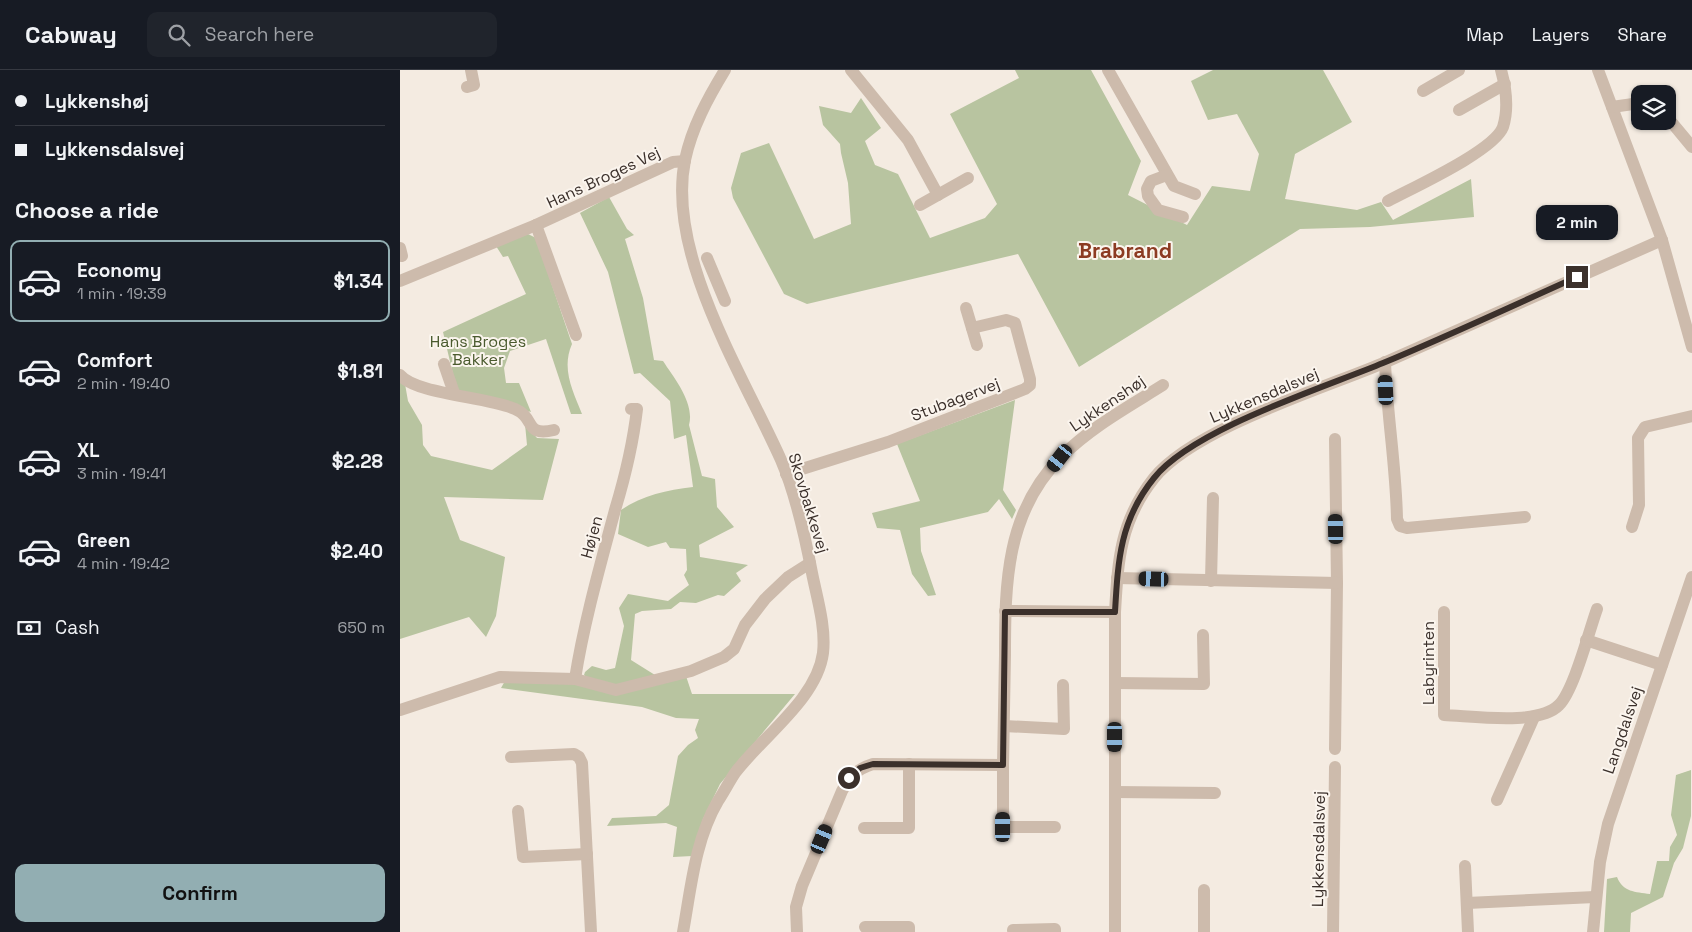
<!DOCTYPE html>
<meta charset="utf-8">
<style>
:root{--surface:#171b24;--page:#20242c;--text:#f1f3f6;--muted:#9ea1a6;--line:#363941;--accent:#92aeb2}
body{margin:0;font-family:"Space Grotesk",sans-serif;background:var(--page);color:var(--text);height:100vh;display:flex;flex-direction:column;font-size:19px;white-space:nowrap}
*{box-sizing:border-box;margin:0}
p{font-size:16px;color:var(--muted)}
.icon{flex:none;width:28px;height:28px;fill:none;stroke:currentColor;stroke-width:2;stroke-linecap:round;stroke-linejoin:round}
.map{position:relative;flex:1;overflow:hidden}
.panel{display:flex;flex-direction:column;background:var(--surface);width:400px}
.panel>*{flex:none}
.guide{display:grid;align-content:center;height:110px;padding:0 15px;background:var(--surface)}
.fabs{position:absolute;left:1231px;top:15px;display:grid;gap:10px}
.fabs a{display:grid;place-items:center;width:45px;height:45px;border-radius:10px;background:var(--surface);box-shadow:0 1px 4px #0004;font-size:25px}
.end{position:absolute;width:22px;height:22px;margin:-11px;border:6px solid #3b302b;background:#fff;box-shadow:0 0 0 2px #fff}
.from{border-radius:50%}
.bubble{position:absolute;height:35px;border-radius:10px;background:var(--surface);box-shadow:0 1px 4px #0004;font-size:16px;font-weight:700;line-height:35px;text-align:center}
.car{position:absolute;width:15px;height:30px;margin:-15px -8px;border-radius:6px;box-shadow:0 0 4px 1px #0007;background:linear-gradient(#222 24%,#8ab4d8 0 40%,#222 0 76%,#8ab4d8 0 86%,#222 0)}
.guide b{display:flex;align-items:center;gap:18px;height:48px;font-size:19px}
.guide b+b{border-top:1px solid var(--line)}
.guide i{width:12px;height:12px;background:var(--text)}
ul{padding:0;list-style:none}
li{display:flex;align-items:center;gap:15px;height:82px;margin:0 10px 8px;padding:0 5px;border:2px solid transparent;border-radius:10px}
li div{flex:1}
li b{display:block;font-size:19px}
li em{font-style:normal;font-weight:700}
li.current{border-color:var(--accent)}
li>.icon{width:45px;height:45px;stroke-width:1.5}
h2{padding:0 15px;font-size:22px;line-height:60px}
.pay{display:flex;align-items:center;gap:12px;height:55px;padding:0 15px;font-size:19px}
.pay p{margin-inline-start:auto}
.cta{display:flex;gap:10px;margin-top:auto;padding:10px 15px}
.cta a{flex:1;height:58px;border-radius:10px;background:var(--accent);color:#111;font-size:20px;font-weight:700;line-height:58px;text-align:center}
header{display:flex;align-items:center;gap:30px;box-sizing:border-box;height:70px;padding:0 25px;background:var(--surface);border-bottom:1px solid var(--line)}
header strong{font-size:24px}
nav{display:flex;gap:28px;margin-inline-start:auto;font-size:18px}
.search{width:350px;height:45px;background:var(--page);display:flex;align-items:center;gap:12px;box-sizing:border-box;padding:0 18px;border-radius:10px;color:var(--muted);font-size:19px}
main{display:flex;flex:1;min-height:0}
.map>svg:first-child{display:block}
</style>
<header>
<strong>Cabway</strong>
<div class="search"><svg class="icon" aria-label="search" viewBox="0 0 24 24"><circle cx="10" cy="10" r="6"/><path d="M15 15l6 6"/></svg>Search here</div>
<nav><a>Map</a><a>Layers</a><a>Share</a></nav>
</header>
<main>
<section class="panel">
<div class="guide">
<b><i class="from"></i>Lykkenshøj</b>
<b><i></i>Lykkensdalsvej</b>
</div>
<h2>Choose a ride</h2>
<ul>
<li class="current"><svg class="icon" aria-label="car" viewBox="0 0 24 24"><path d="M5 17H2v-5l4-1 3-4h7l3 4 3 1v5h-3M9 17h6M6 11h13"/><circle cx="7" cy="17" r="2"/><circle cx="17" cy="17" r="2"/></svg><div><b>Economy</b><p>1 min · 19:39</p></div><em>$1.34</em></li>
<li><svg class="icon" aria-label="car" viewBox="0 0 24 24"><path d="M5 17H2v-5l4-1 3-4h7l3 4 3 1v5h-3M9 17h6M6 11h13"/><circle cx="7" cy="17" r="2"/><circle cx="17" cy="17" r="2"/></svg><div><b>Comfort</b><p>2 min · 19:40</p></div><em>$1.81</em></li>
<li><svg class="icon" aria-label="car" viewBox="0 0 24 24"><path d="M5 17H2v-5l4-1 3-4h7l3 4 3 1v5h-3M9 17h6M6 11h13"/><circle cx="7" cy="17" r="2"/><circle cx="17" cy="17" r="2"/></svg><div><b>XL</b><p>3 min · 19:41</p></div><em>$2.28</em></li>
<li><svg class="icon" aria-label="car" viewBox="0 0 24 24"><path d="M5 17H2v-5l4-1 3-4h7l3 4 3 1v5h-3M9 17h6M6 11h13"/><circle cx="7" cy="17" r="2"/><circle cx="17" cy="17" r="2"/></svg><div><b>Green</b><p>4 min · 19:42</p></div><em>$2.40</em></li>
</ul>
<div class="pay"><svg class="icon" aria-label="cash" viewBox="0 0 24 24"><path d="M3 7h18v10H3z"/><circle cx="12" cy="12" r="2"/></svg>Cash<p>650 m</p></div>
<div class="cta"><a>Confirm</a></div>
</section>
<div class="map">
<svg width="1292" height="862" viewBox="0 0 1292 862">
<rect width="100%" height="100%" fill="#f4ebe1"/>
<!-- green -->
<g fill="#b8c4a0">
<path d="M 615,0 L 691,0 L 741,91 L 728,125 L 787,155 L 812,116 L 850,121 L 859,84 L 837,44 L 808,50 L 791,11 L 813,0 L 923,0 L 952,52 L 895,84 L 885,129 L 957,140 L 981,132 L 993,150 L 1071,109 L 1074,147 L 970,157 L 900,159 L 679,297 L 618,184 L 407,234 L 384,224 L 333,128 L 331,118 L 341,83 L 369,73 L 414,169 L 451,154 L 448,113 L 441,83 L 440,74 L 423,55 L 419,36 L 451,43 L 461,28 L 481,58 L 465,71 L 475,95 L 498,104 L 530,168 L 585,148 L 597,134 L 550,44 L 619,8 Z"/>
<path d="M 209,127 L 227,159 L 234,165 L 225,169 L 243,228 L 254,290 L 263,291 C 274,308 295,333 289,355 L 302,406 L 315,409 L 317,437 L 334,457 L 299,475 L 300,487 L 348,495 L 336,503 L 341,511 L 324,526 L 318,525 L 296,533 L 280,532 L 271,539 L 242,541 L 235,544 L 231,590 L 255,605 L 221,616 L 186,607 L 184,605 L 185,602 L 192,596 L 206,600 L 215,598 L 224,556 L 219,538 L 228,524 L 268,531 L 289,515 L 284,505 L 287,500 L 286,479 L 270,478 L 266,472 L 248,477 L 218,464 L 221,440 C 243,425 267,420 293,417 L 286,365 L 274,369 L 270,331 L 240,303 L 234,304 L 208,202 L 180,143 Z"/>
<path d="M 128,164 L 136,168 L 172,274 C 161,299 173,321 182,344 L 171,344 L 146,269 L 110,281 L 104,298 L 106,313 L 119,313 L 131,342 L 57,321 L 43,262 L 126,224 L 108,186 L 103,187 L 96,176 Z"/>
<path d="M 0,309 L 5,314 L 8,331 L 22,355 L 23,375 L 31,386 L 92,400 L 127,375 L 125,354 L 137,368 L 159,369 L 143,430 L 44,427 L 60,470 L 105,487 L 96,546 L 86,567 L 69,547 L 0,569 Z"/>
<path d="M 615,330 L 603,420 L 616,440 L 612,449 L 599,429 L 588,442 L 520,458 L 521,481 L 536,525 L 528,526 L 512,504 L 500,460 L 477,458 L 472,443 L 520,431 L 497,374 Z"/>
<path d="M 286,606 L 292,624 L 395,624 L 320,714 L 303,749 L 292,786 L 273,787 L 277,757 L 266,753 L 207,756 L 212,748 L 256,746 L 269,735 L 278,686 L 288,675 L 298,668 L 295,660 L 299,649 L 276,648 L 242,637 L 101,618 L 105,611 L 162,612 L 219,622 Z"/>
<path d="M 1291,700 L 1291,746 L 1283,778 L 1274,793 L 1263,827 L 1231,843 L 1230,862 L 1204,862 L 1207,809 L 1217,807 C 1223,822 1235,822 1250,824 L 1257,791 L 1269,791 L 1270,777 L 1277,765 L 1271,745 L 1276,705 Z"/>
</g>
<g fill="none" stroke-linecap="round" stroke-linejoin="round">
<!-- minor -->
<g stroke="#cdbbac" stroke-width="12">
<path d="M 451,0 L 508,70 L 538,125"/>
<path d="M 708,0 L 774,116 L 795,124"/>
<path d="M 1198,0 L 1262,170 L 1292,277"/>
<path d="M 67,17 L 74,15 L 71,0"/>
<path d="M 1023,21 L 1059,0"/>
<path d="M 1212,37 L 1240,33"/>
<path d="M 1059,40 L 1105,14"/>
<path d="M 1268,48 L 1292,77"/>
<path d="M 767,105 L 751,111 L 747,119 L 748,126 L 758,140 L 783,147"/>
<path d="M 988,131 C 1012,118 1094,81 1103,57 C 1109,38 1106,18 1101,0"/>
<path d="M 520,135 L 568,108"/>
<path d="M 136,155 L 176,265"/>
<path d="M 0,178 L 2,186"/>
<path d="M 307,188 L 325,231"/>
<path d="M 0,211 L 136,155 L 273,92 L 285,91"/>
<path d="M 566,238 L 577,275"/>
<path d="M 985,292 C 987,345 996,396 997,449 L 1000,456 L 1007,458 L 1125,447"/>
<path d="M 44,294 L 54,323"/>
<path d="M 0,305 C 15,324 88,327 115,339 C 136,348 124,367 154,360"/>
<path d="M 935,369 L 937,513 L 935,679"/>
<path d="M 386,404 L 488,372 L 625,319 L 630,315 L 630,309 L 615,253 L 606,250 L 572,258"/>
<path d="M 1232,457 L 1239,435 L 1238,368 L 1245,357 L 1292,346"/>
<path d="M 717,508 L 937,513"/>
<path d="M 811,511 L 813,428"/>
<path d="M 605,541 L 715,542"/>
<path d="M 1044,542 L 1044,645 C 1073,646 1139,656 1159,635 C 1174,620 1189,561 1197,539"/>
<path d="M 1186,570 L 1262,595"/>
<path d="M 175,609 C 184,552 200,496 215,440 C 225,407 233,374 237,339 L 231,339"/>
<path d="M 715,613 L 804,614 L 803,565"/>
<path d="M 0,640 L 100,607 L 175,609 L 216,620 L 291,601 L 324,587 L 334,579 L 345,555 L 365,529 L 388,507 L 410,493"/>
<path d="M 604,656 L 664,659 L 663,615"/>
<path d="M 111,687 L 174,684 L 179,687 L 182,693 L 191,862"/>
<path d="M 603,695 L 603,757 L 655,757"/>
<path d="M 715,722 L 815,723"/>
<path d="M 1097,730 L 1134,647"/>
<path d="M 118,741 L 123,787 L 187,784"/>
<path d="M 464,758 L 509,758 L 509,694"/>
<path d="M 1065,796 L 1068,862"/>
<path d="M 1067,833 L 1195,827"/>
<path d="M 465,857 L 509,857 L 509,862"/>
<path d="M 613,860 L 655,859 L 655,862"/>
<path d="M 283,862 C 291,818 295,770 318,731 C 324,722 329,712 335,703 C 362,667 417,629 423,583 C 426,557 417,528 412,503 C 405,466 396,425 381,390 C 343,305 266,184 285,90 C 292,57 308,28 325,0"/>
<path d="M 397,862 L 396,837 L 402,816 L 442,721 C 450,706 457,699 473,694 L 603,695 C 604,658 604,622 605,585 C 605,513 606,442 661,387 C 691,357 728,337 763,315"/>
<path d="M 715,862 L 715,542 C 718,490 720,451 754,408 C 794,358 925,318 986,292 C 1078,252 1170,210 1262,170"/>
<path d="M 804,862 L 804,820"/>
<path d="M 933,862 L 935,697"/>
<path d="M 1193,862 L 1200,792 L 1208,754 L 1292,507"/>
</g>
</g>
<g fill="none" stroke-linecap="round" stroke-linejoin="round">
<!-- route -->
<path stroke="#3b302b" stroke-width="6" d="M 449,708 L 460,698 L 473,694 L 603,695 L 605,542 L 715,542 C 718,490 720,450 754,408 C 793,359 923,318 983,293 C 1048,266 1112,236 1177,207"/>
</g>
<g text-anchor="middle" stroke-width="4" stroke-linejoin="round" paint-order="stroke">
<!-- street labels -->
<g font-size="16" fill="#3b302b" stroke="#fbf5ee">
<text transform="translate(203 107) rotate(-25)" y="6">Hans Broges Vej</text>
<text transform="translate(864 325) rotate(-23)" y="6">Lykkensdalsvej</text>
<text transform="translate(555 329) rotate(-21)" y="6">Stubagervej</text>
<text transform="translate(707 333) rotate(-34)" y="6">Lykkenshøj</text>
<text transform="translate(409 433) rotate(73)" y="6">Skovbakkevej</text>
<text transform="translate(191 467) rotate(-75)" y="6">Højen</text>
<text transform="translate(1028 593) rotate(-90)" y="6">Labyrinten</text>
<text transform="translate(1222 660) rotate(-71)" y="6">Langdalsvej</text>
<text transform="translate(918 779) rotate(-89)" y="6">Lykkensdalsvej</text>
</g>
<!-- park labels -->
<g font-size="16" fill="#4a5a2e" stroke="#fbf5ee">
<text x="78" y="277">Hans Broges<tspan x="78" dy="18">Bakker</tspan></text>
</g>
<!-- district labels -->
<g font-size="21" font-weight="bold" fill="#8c3b22" stroke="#fbf5ee">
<text x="725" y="188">Brabrand</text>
</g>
</g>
</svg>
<div class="fabs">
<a><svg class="icon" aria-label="layers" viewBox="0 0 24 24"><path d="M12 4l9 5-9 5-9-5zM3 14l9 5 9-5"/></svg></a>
</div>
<i class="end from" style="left:449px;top:708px"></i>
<i class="end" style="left:1177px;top:207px"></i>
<div class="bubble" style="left:1136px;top:135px;width:82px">2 min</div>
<i class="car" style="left:986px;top:320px;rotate:357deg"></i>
<i class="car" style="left:660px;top:388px;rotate:218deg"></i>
<i class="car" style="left:936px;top:459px;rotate:359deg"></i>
<i class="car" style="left:754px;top:509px;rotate:272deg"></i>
<i class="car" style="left:715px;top:667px;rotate:180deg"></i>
<i class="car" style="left:603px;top:757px;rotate:0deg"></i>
<i class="car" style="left:422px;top:769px;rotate:23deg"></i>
</div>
</main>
